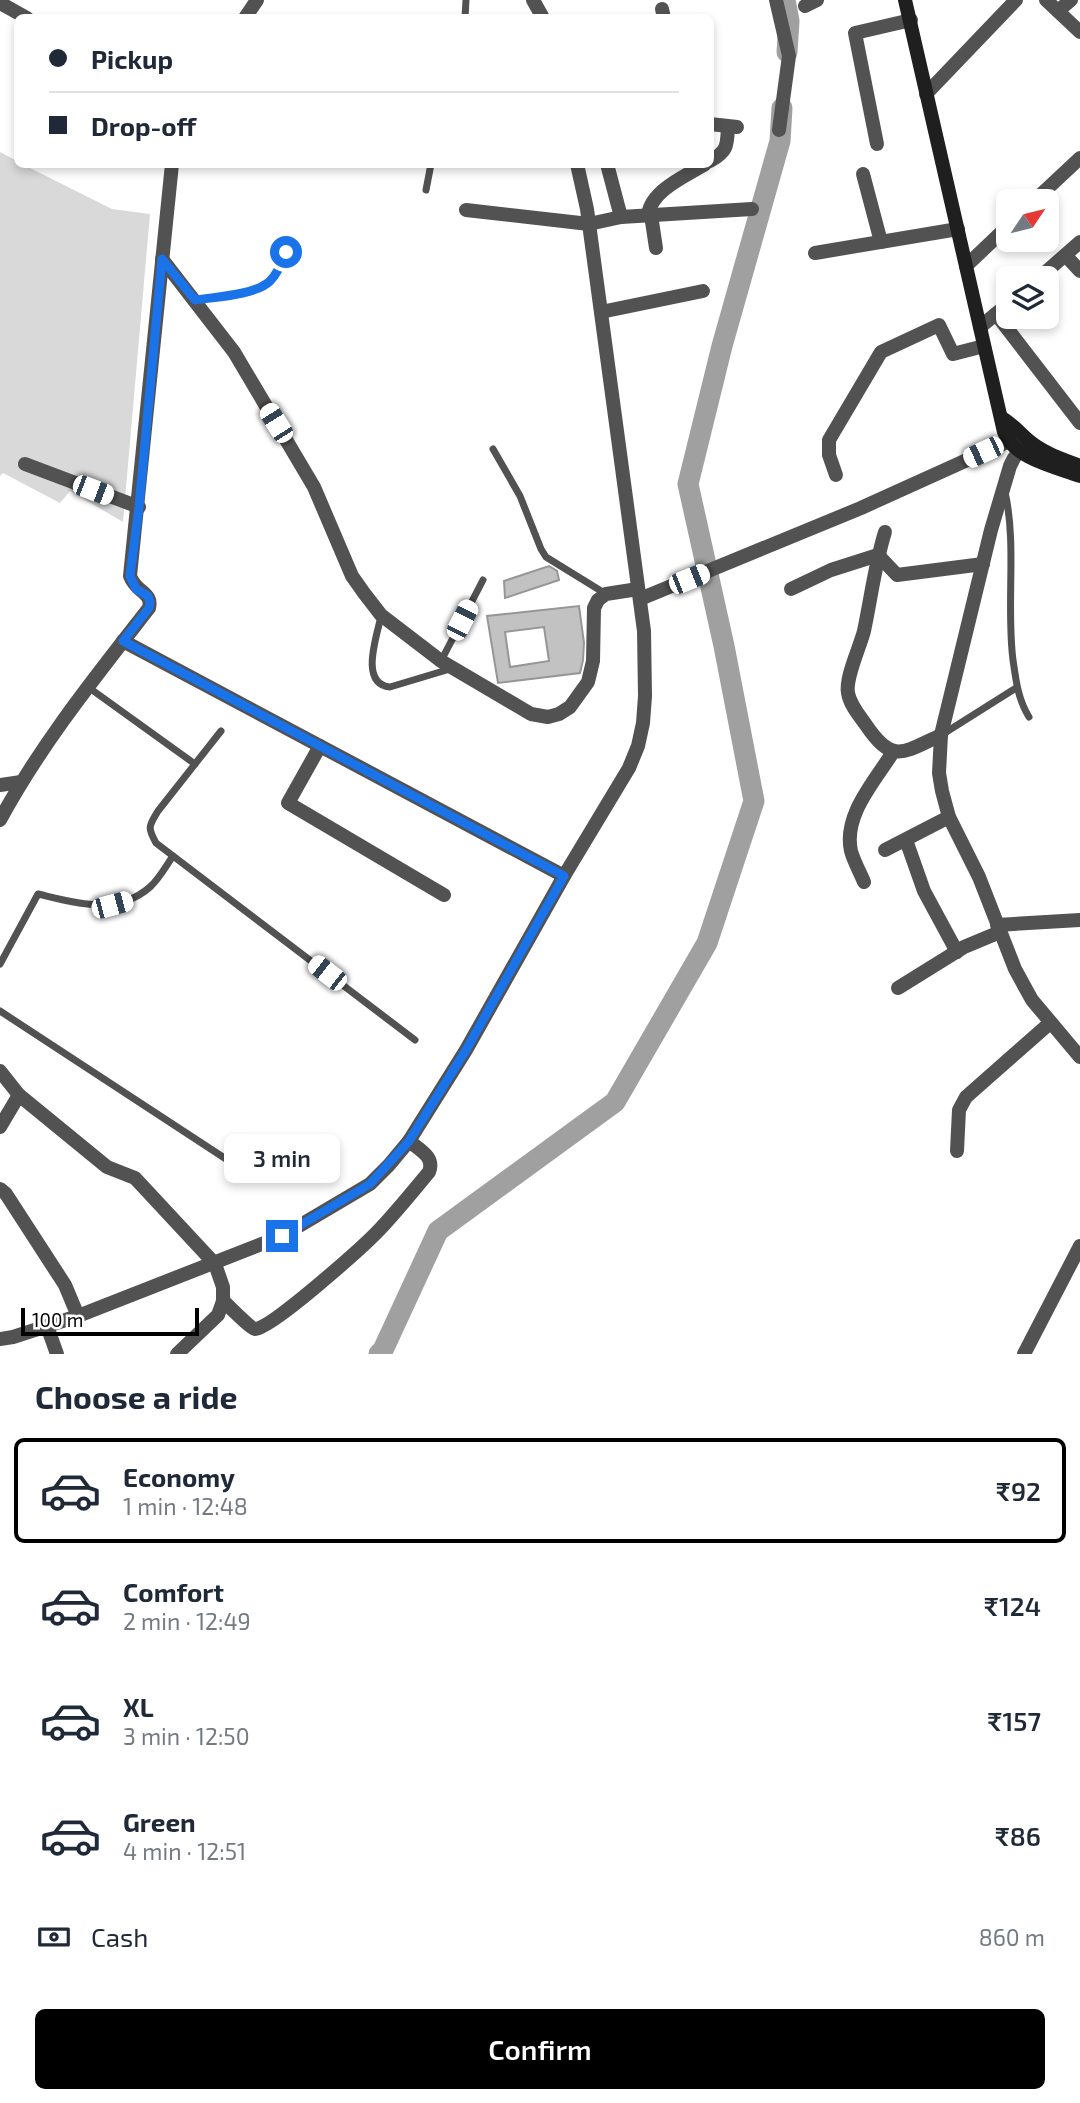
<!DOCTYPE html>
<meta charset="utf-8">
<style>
:root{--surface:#fff;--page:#f2f2f3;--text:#1f2937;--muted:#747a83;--line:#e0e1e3;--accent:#000}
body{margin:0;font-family:"Exo 2",sans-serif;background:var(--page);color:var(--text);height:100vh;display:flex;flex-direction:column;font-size:26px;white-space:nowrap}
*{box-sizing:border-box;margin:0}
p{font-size:23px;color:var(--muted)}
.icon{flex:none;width:38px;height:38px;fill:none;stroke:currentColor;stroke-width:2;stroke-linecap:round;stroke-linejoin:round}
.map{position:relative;height:1354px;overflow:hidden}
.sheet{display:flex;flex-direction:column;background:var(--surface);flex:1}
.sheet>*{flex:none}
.banner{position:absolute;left:14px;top:14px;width:700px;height:154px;border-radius:10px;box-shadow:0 4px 10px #0003;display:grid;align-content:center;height:154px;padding:0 35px;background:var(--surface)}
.needle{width:46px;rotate:55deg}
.buttons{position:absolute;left:996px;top:189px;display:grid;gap:14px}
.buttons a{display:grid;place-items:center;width:63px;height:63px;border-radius:10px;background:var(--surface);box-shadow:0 4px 10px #0003;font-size:35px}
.scale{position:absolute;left:21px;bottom:18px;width:178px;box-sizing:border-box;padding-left:7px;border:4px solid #000;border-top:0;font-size:19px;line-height:24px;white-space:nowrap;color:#000;-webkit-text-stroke:5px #fff;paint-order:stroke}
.end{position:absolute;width:32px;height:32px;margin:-16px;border:9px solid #1a73e8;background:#fff;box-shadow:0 0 0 4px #fff}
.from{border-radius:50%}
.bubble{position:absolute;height:49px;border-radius:10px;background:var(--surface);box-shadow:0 4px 10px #0003;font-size:23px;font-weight:600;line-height:49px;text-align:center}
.car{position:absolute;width:21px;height:42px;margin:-21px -10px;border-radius:9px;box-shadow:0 0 5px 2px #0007;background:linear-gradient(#fff 24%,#345 0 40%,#fff 0 76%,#345 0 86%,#fff 0)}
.banner b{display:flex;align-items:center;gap:24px;height:66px;font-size:26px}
.banner b+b{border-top:2px solid var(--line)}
.banner i{width:18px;height:18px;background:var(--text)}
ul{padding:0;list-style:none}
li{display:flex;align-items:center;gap:21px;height:105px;margin:0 14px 10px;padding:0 21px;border:4px solid transparent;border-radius:10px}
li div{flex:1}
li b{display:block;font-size:26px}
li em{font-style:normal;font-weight:600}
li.on{border-color:var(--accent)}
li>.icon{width:63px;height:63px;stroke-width:1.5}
h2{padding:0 35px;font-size:32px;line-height:84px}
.pay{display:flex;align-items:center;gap:18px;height:77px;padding:0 35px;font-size:26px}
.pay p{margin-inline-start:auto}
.cta{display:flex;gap:14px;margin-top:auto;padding:14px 35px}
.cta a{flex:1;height:80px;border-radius:10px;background:var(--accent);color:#fff;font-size:28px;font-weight:600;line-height:80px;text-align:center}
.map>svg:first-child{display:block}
</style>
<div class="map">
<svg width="1080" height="1354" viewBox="0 0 1080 1354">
<rect width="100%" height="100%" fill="#fff"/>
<!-- green -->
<path fill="#d9d9d9" d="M 0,152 L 17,161 L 18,164 L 24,165 L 112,209 L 150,214 L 123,522 L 70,491 L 60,503 L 3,473 L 0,476 Z"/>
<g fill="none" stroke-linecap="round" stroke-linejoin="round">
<!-- river -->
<g stroke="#a0a0a0" stroke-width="21">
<path d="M 785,0 L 789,21 L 787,52"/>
<path d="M 379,1354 L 383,1350 L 438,1231 L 615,1102 L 707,943 L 754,801 L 724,646 L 688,484 L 722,346 L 780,141 L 782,108"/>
</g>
</g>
<!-- building -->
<g fill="#c2c2c2" stroke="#969696" stroke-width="2" fill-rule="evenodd">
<path d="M 549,566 L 557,571 L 559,580 L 505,598 L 504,581 Z"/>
<path d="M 579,606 L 584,643 L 583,660 L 580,673 L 498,683 L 487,616 ZM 544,627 L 549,661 L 510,667 L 505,632 Z"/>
</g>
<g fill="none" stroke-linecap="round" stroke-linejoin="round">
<!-- service -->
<g stroke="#525252" stroke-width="7">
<path d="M 465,18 L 466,0"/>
<path d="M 426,190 L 431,164"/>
<path d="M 195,300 C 215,297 255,295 269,282 C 281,270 286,252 291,237"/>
<path d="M 493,449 L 520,496 L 541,549 L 546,557 L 606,594"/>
<path d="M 1005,492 C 1017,544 1006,606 1013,660 C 1016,681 1018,699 1029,717"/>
<path d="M 381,616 C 377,636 359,684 390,687 L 450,669"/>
<path d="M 441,661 L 483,580"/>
<path d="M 88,687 L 195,764"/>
<path d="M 221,731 L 158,811 C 149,826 147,827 156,843 L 415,1040"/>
<path d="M 943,734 L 1016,688"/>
<path d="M 0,964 L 38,894 C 76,903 117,916 150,887 C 159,879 166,866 173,856"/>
<path d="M 0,1011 L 226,1159"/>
</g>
<!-- minor -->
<g stroke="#525252" stroke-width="14">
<path d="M 533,0 L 543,18"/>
<path d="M 776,0 L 789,56 L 779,130"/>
<path d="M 1046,0 L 1080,32"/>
<path d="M 805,6 L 817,0"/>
<path d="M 662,9 L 664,18"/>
<path d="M 1058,11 L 1071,0"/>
<path d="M 926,94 L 1016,0"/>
<path d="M 710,124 L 737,127"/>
<path d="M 877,144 L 855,33 L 911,20"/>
<path d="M 710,161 C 728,151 727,145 728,127"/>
<path d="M 607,164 L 621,217"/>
<path d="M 863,174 L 881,242"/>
<path d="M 1034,201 L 1080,158"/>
<path d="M 466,210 L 589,224 L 621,217 L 752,209"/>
<path d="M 648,215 C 651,190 686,176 705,164"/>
<path d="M 651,215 L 656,248"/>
<path d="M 815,253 L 958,229"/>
<path d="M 1066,256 L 1080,271"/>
<path d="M 162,259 L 234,352 L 314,487 L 352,576 L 364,593 L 381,615 L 441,661 L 531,714 L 548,717 L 559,714 L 570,707 L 588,682 L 593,661 L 594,608 L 598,600 L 606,594 L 638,589"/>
<path d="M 966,266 L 1008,226"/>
<path d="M 1039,278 L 1080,242"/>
<path d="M 601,312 L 703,291"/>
<path d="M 996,314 L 1080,423"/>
<path d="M 980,327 L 1008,304"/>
<path d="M 1027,441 L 1014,458 L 1010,466 L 991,530 L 941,735 L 939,773 L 942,791 L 949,817 L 979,877 L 1015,969 L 1032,1000 L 1080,1057"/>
<path d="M 25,464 L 139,507"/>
<path d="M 836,475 L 829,455 L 829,440 L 881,352 L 939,325 L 953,354 L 984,346"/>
<path d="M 885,532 C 875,564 871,598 864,631 C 860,647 845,678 848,693 C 850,705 859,715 866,725 C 893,765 904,752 941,735"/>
<path d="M 791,589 L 831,570 L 878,555 L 897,575 L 983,564"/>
<path d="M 640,599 L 861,508 L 1018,437"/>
<path d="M 123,641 L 564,876"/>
<path d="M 320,746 L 288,803 L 444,895"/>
<path d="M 0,785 L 21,782"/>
<path d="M 906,840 L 924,891 L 957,952"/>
<path d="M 885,850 L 949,817"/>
<path d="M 864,882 C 860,872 854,862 851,851 C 843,815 875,781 893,752"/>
<path d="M 997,925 L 1080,920"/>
<path d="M 898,988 L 964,947 L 1000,932"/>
<path d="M 0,1071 L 19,1095 L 107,1167 L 135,1178 L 215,1264 L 223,1287 L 223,1301 L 218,1315 L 177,1354"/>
<path d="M 0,1127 L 19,1095"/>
<path d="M 957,1151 L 959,1110 L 966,1097 L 1050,1023"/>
<path d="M 0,1189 L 6,1194 L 65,1285 L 78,1316"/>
<path d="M 223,1301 C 229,1306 250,1328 255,1329 C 269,1331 366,1244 380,1229 C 397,1211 413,1191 429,1172 C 435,1157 420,1150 409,1141"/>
<path d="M 47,1326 L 57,1354"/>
<path d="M 0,1339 L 13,1337 L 78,1316 L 282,1236 L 370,1184 L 389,1165 L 409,1141 L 466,1050 L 564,876 L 629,768 L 638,746 L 643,723 L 645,696 L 644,631 L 587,209 L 577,164"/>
<path d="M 1024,1354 L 1080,1246"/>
</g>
<!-- tertiary -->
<g stroke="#525252" stroke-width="14">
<path d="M 0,3 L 27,18"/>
<path d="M 245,18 L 257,0"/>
<path d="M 0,820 C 41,744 96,676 149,608 C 153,592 136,593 130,576 L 172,164"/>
</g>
<!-- secondary -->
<g stroke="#1f1f1f" stroke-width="14">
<path d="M 905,0 L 1004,432 C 1013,458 1056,467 1080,476"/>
<path d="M 1002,418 C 1012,424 1019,432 1028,440 C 1043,453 1062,459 1080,466"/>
</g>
</g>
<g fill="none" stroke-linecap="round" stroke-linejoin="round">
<!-- route -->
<path stroke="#1a73e8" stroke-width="9" d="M 282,1236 L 370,1184 L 409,1141 L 466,1050 L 564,876 L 123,641 L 149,608 L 150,602 L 148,596 L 136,589 L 130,576 L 139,507 L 162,259 L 195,300 C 215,297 256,295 270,281 C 278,273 282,263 286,252"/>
</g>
</svg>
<div class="buttons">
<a><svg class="needle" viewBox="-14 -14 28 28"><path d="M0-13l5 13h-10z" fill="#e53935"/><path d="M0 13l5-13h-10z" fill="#747a83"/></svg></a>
<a><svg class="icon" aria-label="layers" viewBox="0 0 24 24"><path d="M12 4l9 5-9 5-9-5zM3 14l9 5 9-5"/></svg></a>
</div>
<div class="scale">100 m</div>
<i class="end from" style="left:286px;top:252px"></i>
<i class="end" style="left:282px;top:1236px"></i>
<div class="bubble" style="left:224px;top:1134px;width:116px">3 min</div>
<i class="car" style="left:276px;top:423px;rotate:328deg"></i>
<i class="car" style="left:983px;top:452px;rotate:245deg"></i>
<i class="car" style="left:93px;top:490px;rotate:111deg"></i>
<i class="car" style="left:689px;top:579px;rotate:68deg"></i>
<i class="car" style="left:462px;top:620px;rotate:27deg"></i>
<i class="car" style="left:112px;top:905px;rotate:75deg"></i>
<i class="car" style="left:327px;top:973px;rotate:308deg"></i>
<div class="banner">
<b><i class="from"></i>Pickup</b>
<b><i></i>Drop-off</b>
</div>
</div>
<section class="sheet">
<h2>Choose a ride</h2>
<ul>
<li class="on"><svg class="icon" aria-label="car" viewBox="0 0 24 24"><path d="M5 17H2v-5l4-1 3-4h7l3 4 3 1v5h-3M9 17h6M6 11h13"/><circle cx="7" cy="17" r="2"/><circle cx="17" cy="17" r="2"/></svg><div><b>Economy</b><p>1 min · 12:48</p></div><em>₹92</em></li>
<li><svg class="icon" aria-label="car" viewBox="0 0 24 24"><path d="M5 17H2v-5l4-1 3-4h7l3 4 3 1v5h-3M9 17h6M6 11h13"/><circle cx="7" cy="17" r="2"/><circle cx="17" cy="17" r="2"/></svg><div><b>Comfort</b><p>2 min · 12:49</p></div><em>₹124</em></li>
<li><svg class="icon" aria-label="car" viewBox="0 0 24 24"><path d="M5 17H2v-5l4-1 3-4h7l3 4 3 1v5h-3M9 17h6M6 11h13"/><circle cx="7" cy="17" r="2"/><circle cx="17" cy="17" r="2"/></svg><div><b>XL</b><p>3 min · 12:50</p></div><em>₹157</em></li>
<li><svg class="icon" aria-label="car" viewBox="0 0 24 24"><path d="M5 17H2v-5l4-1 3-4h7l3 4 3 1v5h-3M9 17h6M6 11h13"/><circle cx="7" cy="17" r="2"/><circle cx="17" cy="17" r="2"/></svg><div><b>Green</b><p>4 min · 12:51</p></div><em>₹86</em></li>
</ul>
<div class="pay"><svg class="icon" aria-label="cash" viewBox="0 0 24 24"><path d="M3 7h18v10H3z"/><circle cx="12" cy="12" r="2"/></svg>Cash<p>860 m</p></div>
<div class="cta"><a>Confirm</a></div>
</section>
